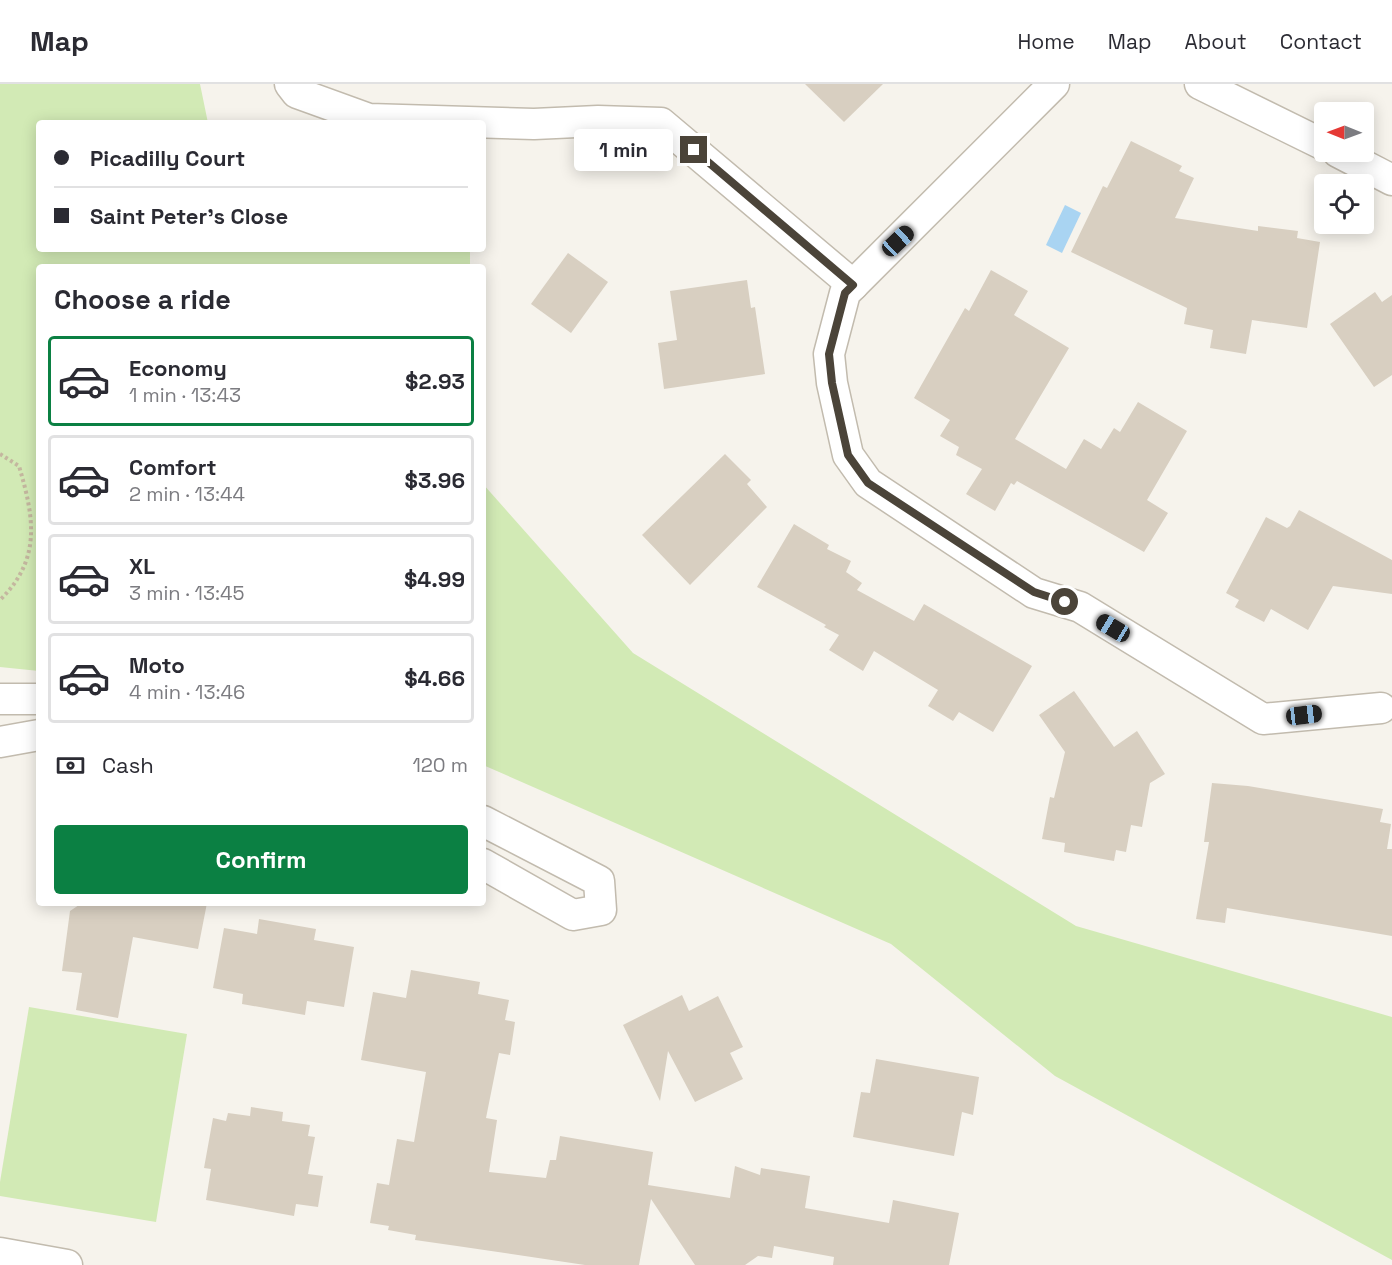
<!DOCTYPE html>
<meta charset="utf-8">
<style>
:root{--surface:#fff;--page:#f7f7f7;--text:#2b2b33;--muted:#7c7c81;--line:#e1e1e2;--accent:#0b8043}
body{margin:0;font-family:"Space Grotesk",sans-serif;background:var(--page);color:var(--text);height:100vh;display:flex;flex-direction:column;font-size:22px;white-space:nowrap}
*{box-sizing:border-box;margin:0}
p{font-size:20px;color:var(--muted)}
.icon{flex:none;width:33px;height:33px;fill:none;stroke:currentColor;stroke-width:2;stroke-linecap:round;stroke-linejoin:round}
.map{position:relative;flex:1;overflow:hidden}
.sheet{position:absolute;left:36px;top:180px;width:450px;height:642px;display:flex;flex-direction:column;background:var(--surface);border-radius:6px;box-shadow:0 3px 15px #0003}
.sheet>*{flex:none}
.guide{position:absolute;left:36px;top:36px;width:450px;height:132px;border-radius:6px;box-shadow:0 3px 15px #0003;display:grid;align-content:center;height:132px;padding:0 18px;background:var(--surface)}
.needle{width:39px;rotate:271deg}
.controls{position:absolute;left:1314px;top:18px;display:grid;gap:12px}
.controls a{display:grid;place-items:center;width:60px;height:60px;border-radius:6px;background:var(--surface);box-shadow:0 3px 15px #0003;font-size:30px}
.end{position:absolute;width:27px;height:27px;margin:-14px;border:8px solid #4b4439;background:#fff;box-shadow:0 0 0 3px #fff}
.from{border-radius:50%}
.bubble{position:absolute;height:42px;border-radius:6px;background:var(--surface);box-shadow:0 3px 15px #0003;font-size:20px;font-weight:700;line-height:42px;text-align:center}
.car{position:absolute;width:18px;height:36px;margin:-18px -9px;border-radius:8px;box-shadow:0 0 4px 2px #0007;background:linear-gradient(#222 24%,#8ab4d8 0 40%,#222 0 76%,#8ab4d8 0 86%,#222 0)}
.guide b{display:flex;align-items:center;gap:21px;height:57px;font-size:22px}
.guide b+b{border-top:2px solid var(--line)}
.guide i{width:15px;height:15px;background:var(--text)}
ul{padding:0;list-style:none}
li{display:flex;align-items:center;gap:18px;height:90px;margin:0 12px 9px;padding:0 6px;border:3px solid var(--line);border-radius:6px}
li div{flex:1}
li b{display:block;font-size:22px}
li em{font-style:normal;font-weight:700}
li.on{border-color:var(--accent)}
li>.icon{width:54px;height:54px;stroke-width:1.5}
h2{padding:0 18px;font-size:27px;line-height:72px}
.pay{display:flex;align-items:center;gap:15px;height:66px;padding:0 18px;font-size:22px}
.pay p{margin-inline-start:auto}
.button{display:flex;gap:12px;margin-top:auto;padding:12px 18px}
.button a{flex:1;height:69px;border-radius:6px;background:var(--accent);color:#fff;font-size:24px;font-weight:700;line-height:69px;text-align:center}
header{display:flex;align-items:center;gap:36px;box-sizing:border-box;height:84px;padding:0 30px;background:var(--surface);border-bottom:2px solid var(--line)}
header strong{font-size:28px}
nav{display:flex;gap:33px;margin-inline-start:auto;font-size:21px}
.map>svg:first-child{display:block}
</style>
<header>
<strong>Map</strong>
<nav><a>Home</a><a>Map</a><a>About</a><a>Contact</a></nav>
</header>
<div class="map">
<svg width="1392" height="1181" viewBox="0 0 1392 1181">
<rect width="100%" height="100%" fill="#f6f3ec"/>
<!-- green -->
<g fill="#d2eab5">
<path d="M 0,0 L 200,0 L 208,39 L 39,39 L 39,165 L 470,165 L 470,183 L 39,183 L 39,587 L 0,583 Z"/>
<path d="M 483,400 L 633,569 L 1076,842 L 1392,933 L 1392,1176 L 1055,992 L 891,860 L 483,681 Z"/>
<path d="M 29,923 L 187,950 L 156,1138 L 0,1112 L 0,1098 Z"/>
</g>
<!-- water -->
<path fill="#a9d4f2" d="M 1065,121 L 1081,129 L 1062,169 L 1046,161 Z"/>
<!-- building -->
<g fill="#d8cfc1">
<path d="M 805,0 L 883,0 L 844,38 Z"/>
<path d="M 1131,57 L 1182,82 L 1179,87 L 1194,94 L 1175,134 L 1258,147 L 1258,142 L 1298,147 L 1297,154 L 1320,158 L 1307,244 L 1252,236 L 1246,270 L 1210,264 L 1213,246 L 1184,240 L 1187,224 L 1071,168 L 1103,102 L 1107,104 Z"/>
<path d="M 568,169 L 608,198 L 571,249 L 531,220 Z"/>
<path d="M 991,186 L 1028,207 L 1014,231 L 1069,264 L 1015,355 L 1066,385 L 1084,355 L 1101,365 L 1114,344 L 1120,348 L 1138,318 L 1187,347 L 1147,416 L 1168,429 L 1144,468 L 1017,397 L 1014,401 L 1011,399 L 995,427 L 966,410 L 982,385 L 956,371 L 959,363 L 940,352 L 950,336 L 914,314 L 965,224 L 969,227 Z"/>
<path d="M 747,196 L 751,224 L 755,223 L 765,290 L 664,305 L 658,259 L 677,256 L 670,207 Z"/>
<path d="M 1375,208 L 1382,218 L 1392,211 L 1392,291 L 1374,303 L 1330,240 Z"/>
<path d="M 725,370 L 751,396 L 747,400 L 767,423 L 690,501 L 642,451 Z"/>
<path d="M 1299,426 L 1392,476 L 1392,510 L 1333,502 L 1308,546 L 1271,525 L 1264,538 L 1235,523 L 1239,516 L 1226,509 L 1266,433 L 1287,444 L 1290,442 Z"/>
<path d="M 794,440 L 829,461 L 827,465 L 851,477 L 846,488 L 862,499 L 857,506 L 914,537 L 924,520 L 1032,582 L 993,648 L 959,628 L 953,637 L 928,622 L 938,606 L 874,567 L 863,587 L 829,566 L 839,551 L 824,543 L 826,541 L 757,503 Z"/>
<path d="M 1074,607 L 1114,663 L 1137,647 L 1165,690 L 1150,699 L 1142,743 L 1131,741 L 1126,768 L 1116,766 L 1114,777 L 1064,768 L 1065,759 L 1042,755 L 1050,713 L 1054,714 L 1065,668 L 1039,631 Z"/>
<path d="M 1212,699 L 1248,702 L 1383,725 L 1380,738 L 1391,740 L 1387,765 L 1392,765 L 1392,852 L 1227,824 L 1225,839 L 1196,835 L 1209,758 L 1204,758 Z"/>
<path d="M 82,819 L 207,819 L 198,865 L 133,853 L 118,934 L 76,926 L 82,889 L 62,887 L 70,827 Z"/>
<path d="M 259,835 L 316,845 L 314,856 L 354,863 L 344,923 L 307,917 L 305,931 L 242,920 L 243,910 L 213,904 L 224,844 L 257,850 Z"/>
<path d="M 411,886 L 480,898 L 478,910 L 509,916 L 505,936 L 515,938 L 510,971 L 499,969 L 486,1034 L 497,1036 L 489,1088 L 546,1094 L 550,1076 L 556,1076 L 560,1052 L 653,1068 L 648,1101 L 730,1114 L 735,1082 L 760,1091 L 761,1084 L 810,1092 L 805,1124 L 889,1139 L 893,1116 L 959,1129 L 949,1181 L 833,1181 L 834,1173 L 774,1162 L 772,1174 L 758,1172 L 745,1181 L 695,1181 L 651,1115 L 639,1181 L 585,1181 L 457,1162 L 415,1156 L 416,1151 L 388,1146 L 389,1142 L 370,1139 L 377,1099 L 389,1101 L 397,1055 L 414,1058 L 426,988 L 361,976 L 373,908 L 406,914 Z"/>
<path d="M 682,911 L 689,927 L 718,912 L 743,963 L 730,969 L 743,995 L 695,1018 L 668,967 L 660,1017 L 623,941 Z"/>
<path d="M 876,975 L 979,993 L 973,1031 L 962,1028 L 954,1072 L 853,1053 L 861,1008 L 870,1009 Z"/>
<path d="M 251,1023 L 283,1028 L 282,1037 L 310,1041 L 308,1052 L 315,1053 L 308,1090 L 323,1092 L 318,1123 L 296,1120 L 294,1132 L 206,1116 L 211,1085 L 204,1084 L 213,1034 L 226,1037 L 228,1029 L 250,1032 Z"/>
</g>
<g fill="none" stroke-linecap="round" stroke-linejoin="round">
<defs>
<g id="minor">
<path d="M 290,0 L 297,9 L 369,35 L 534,40 L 598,37 L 661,39 L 853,201"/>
<path d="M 1054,0 L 845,209 L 829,270 L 832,299 L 848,371 L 868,399 L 1034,509 L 1080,523 L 1263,635 L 1381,624"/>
<path d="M 1200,0 L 1324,61"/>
<path d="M 1338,68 L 1392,96"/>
<path d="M 0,615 L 39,615"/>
<path d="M 0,658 L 39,651"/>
<path d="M 483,737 L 599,797 L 601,826 L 573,831 L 483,780"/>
<path d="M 0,1169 L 67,1181"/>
</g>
</defs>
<!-- minor casing -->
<use href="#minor" stroke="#c2bbae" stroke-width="33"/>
<!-- path -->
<path stroke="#c4b79f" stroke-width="4" stroke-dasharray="3 3" stroke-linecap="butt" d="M 0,370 L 19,382 C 34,433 42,475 0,516"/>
<!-- minor -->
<use href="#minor" stroke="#fff" stroke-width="30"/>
</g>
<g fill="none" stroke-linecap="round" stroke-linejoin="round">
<!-- route -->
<path stroke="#4b4439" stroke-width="8" d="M 694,66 L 853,201 L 845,209 L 829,270 L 832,299 L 848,371 L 868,399 L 1034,508 L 1065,518"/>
</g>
</svg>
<div class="controls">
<a><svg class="needle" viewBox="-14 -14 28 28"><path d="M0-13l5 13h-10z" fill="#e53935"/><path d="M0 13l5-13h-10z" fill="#7c7c81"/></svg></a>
<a><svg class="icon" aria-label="locate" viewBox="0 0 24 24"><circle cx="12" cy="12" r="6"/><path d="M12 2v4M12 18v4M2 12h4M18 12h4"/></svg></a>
</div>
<i class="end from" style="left:1065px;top:518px"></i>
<i class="end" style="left:694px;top:66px"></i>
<div class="bubble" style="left:574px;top:45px;width:99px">1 min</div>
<i class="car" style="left:898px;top:157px;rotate:47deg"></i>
<i class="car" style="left:1113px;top:544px;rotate:301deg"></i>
<i class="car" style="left:1304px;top:631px;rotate:83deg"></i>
<div class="guide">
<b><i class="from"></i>Picadilly Court</b>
<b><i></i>Saint Peter's Close</b>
</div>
<section class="sheet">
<h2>Choose a ride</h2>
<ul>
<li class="on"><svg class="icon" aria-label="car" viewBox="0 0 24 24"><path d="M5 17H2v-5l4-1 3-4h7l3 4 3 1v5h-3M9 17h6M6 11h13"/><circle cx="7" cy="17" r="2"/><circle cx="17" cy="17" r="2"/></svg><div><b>Economy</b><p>1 min · 13:43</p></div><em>$2.93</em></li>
<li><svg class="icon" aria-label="car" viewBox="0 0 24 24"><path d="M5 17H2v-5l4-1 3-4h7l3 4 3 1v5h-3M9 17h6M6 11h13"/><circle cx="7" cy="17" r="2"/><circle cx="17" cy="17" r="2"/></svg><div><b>Comfort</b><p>2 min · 13:44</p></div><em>$3.96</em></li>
<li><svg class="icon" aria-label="car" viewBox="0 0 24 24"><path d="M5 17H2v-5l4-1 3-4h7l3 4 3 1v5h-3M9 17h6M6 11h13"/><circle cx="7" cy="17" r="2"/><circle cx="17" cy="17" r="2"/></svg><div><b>XL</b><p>3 min · 13:45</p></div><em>$4.99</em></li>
<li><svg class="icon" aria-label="car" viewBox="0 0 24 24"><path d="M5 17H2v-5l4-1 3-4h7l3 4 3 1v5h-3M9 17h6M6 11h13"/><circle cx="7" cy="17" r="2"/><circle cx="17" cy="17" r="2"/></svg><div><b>Moto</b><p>4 min · 13:46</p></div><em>$4.66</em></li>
</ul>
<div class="pay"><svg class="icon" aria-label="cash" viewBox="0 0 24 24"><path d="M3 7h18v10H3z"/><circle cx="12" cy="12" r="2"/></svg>Cash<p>120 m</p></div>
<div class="button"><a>Confirm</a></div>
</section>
</div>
